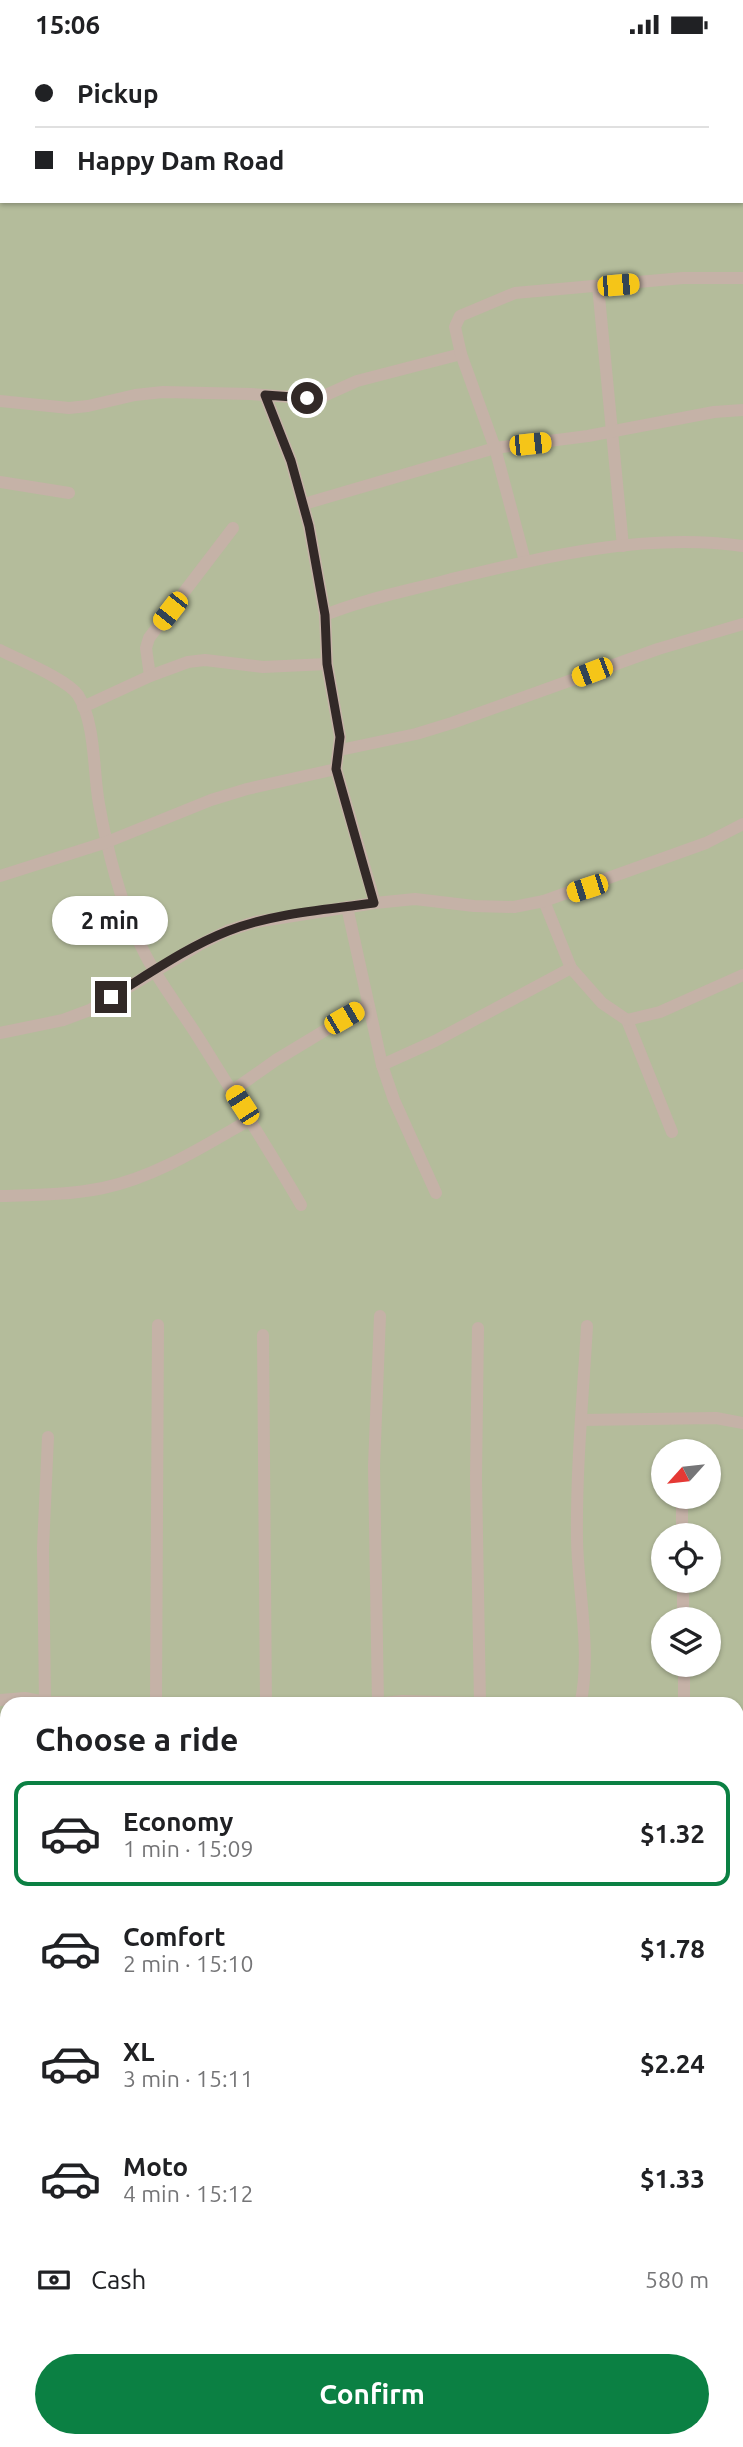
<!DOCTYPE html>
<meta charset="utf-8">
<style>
:root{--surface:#fff;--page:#f6f6f6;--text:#202124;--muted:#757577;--line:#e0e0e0;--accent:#0b8043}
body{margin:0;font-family:Ubuntu,sans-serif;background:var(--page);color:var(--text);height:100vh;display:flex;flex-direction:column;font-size:26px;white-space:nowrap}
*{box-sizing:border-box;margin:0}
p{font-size:23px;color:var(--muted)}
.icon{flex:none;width:38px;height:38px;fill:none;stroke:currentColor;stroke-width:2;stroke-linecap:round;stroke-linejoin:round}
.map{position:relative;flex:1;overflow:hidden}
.sheet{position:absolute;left:0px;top:1648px;width:744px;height:751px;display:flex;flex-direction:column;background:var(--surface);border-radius:21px 21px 0 0;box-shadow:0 2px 5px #0004}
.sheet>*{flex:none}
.guide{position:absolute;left:0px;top:0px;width:744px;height:154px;box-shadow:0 2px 5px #0004;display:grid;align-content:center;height:154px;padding:0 35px;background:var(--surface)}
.needle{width:46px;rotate:243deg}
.fabs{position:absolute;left:651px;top:1390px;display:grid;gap:14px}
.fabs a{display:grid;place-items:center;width:70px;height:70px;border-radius:50%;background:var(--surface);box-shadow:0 2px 5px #0004;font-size:35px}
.end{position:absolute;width:32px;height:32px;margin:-16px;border:9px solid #322927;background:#fff;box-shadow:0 0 0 4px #fff}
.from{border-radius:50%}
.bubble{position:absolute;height:49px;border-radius:24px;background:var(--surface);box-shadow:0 2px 5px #0004;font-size:23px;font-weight:700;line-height:49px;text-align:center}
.car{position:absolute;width:21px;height:42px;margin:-21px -10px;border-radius:9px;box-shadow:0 0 5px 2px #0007;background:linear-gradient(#f5c518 24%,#345 0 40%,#f5c518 0 76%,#345 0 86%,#f5c518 0)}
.guide b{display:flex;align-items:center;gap:24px;height:66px;font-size:26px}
.guide b+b{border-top:2px solid var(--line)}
.guide i{width:18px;height:18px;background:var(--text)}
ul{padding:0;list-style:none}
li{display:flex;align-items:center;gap:21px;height:105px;margin:0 14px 10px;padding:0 21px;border:4px solid transparent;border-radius:14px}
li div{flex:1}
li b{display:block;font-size:26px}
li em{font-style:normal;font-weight:700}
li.selected{border-color:var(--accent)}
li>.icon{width:63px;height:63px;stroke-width:1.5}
h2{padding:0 35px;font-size:32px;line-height:84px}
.pay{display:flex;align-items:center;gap:18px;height:77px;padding:0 35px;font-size:26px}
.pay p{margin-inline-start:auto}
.primary-button{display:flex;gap:14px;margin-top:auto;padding:14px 35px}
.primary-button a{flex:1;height:80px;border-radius:42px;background:var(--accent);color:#fff;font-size:28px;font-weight:700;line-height:80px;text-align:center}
.status{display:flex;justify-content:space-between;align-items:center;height:49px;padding:0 35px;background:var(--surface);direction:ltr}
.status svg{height:19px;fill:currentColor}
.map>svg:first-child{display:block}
</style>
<div class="status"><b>15:06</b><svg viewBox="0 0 49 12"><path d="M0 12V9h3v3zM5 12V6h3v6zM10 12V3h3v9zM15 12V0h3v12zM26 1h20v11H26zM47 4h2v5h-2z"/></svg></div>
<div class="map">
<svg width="743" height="2398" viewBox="0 0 743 2398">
<rect width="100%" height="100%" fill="#eee3da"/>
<!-- green -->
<path fill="#b4bc9b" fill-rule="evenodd" d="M 0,0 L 743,0 L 743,2398 L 0,2398 ZM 2,2 L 742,2 L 742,152 L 2,152 ZM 663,1402 L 709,1402 L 709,1447 L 663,1447 ZM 663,1486 L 709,1486 L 709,1531 L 663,1531 ZM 663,1570 L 709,1570 L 709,1615 L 663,1615 ZM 7,1656 L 737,1656 L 737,2392 L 7,2392 Z"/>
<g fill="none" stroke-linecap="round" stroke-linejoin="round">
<!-- minor -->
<g stroke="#c5b2a7" stroke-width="12">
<path d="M 247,0 L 248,2"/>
<path d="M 17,2 L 21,0"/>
<path d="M 0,10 L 2,9"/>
<path d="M 598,237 L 623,497"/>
<path d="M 265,346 L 291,412 L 309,477 L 325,566 L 327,615 L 340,688 L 336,720 L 375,854"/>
<path d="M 0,352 L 69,359 L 88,357 L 135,346 L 163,343 L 251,345 L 317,350 L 357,332 L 461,305"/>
<path d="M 0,433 L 69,444"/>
<path d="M 304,455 L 495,399 L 588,387 L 714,363 L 743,361"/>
<path d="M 525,512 L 495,399 L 461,305 L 455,278 L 460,267 L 515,244 L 683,229 L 743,229"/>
<path d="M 325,566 C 365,550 407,542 448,531 C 544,508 644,483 743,497"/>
<path d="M 0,601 C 19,611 67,630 78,646 C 96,675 93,723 99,755 C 107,800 119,847 137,888 C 152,924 177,955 198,988 C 233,1044 268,1099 301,1156"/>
<path d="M 150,627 L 146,599 L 149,589 L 233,479"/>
<path d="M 83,658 L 150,627 L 188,613 L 205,611 L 263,618 L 327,615"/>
<path d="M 340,701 L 416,685 L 452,674 L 658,600 L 743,575"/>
<path d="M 0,827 L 107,793 L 211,751 L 247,740 L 336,720"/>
<path d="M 544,852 L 571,919 L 602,954 L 627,971 L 672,1083"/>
<path d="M 347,858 L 382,1016 L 394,1051 L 436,1144"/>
<path d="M 627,971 L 660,963 L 743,926"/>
<path d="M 0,984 L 63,971 L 90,961 L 199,896 L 227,882 L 255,873 L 375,854 L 415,850 L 474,857 L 514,858 L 544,852 L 706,794 L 743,775"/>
<path d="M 382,1016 L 435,992 L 571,919"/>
<path d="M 232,1042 L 276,1011 L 367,956"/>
<path d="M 0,1147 C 35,1146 69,1146 103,1139 C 156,1128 204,1097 251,1070"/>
<path d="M 478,1279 L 476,1429 L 480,1654"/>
<path d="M 263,1286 L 266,1656"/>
<path d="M 581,1371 L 716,1369 L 743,1374"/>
<path d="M 682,1451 L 682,1486"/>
<path d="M 683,1531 L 683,1570"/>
<path d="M 684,1615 L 684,1656"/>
<path d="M 0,1651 L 25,1649 L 45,1653 L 202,1656"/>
<path d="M 45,1653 L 43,1499 L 48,1388"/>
<path d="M 156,1653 L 158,1276"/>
<path d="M 378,1654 L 374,1417 L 380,1267"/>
<path d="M 365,1656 L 402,1652 L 549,1656"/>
<path d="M 580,1656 C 592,1606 578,1542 577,1491 C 576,1419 583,1348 587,1277"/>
<path d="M 737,1700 L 743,1700"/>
<path d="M 737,1857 L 743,1849"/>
<path d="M 737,2190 L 743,2190"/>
<path d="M 0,2271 L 7,2272"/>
<path d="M 38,2392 L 38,2398"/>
<path d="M 354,2392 L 354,2398"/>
<path d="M 660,2392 L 660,2398"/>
<path d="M 145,2398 L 146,2392"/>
<path d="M 250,2398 L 250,2392"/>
<path d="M 454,2398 L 454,2392"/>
<path d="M 558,2398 L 558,2392"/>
</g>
</g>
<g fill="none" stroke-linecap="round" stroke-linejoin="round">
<!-- route -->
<path stroke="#322927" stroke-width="9" d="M 111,948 C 149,925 187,898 228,882 C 273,864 326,861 374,854 L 336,720 L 340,688 L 327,615 L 325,566 L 309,477 L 291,412 L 265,346 L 307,349"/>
</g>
</svg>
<div class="fabs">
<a><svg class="needle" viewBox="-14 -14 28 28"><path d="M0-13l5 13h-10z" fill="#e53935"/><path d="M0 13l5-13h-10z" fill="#757577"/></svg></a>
<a><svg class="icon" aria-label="locate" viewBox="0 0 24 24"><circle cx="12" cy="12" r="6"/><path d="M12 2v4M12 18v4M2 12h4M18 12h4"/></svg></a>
<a><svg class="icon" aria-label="layers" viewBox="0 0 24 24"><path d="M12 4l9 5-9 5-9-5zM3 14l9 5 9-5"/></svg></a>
</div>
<i class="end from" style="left:307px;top:349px"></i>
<i class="end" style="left:111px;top:948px"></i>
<div class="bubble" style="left:52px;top:847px;width:116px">2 min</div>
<i class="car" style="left:618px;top:236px;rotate:85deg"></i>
<i class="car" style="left:530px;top:395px;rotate:84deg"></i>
<i class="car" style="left:170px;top:562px;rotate:218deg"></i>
<i class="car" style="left:592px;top:623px;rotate:249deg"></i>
<i class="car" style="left:587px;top:839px;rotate:252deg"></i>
<i class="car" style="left:344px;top:969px;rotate:60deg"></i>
<i class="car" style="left:242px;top:1056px;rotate:327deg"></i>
<div class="guide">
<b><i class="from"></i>Pickup</b>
<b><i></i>Happy Dam Road</b>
</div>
<section class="sheet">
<h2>Choose a ride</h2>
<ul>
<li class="selected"><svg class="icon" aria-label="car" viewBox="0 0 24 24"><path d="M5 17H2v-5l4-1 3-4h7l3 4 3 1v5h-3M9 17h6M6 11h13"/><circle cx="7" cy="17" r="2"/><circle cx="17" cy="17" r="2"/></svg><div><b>Economy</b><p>1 min · 15:09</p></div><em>$1.32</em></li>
<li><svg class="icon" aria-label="car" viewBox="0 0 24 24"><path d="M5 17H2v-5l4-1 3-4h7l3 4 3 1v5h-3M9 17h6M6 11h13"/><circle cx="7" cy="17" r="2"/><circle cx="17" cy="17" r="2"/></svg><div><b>Comfort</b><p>2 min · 15:10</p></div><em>$1.78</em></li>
<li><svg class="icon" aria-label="car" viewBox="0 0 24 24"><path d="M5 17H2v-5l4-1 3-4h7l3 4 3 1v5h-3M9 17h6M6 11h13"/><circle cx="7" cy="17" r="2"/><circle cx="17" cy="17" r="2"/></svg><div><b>XL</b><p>3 min · 15:11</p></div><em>$2.24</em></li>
<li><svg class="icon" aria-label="car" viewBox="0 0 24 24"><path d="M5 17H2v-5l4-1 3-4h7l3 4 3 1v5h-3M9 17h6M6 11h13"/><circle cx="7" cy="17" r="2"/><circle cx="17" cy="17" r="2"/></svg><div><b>Moto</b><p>4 min · 15:12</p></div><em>$1.33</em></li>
</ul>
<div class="pay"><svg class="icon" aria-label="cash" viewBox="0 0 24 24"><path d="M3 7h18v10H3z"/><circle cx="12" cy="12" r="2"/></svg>Cash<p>580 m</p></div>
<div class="primary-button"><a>Confirm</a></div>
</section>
</div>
